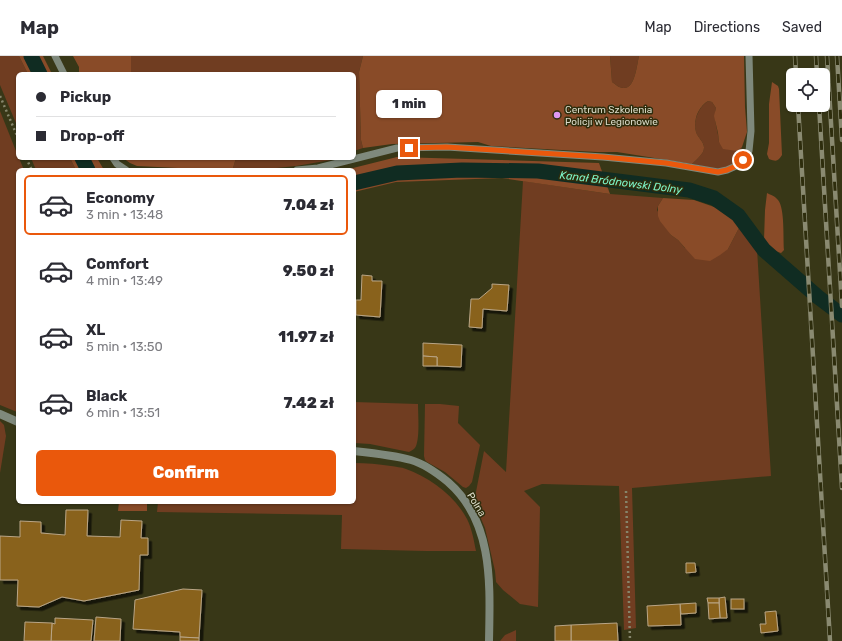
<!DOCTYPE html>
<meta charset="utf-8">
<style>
:root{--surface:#fff;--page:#f2f2f3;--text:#2b2b33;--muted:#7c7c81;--line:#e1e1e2;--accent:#ea580c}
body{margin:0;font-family:Rubik,sans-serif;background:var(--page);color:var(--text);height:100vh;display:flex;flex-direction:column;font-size:15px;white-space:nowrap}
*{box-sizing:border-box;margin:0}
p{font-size:13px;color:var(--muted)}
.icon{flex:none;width:22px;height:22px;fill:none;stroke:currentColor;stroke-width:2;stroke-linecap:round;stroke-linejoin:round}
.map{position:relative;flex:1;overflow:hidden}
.drawer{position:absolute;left:16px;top:112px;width:340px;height:336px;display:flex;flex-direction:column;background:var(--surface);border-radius:6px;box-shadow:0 1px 3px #0004}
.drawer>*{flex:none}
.guide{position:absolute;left:16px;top:16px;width:340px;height:88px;border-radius:6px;box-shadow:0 1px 3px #0004;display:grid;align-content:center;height:88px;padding:0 20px;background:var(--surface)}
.controls{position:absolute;left:786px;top:12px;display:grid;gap:8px}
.controls a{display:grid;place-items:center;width:44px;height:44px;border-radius:6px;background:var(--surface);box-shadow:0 1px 3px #0004;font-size:20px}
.end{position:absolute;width:18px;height:18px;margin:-9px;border:5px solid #ea580c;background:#fff;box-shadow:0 0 0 2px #fff}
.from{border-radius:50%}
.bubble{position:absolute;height:28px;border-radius:6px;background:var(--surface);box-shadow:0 1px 3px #0004;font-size:13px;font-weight:800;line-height:28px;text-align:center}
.guide b{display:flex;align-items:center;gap:14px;height:38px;font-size:15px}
.guide b+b{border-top:1px solid var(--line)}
.guide i{width:10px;height:10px;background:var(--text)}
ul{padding:7px 0 0;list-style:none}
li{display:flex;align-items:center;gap:12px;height:60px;margin:0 8px 6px;padding:0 12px;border:2px solid transparent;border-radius:6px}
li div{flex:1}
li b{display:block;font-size:15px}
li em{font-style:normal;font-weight:800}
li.active{border-color:var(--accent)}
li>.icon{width:36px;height:36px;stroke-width:1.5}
.action{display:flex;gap:8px;margin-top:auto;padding:8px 20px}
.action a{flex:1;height:46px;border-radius:6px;background:var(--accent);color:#fff;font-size:16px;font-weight:800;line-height:46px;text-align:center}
header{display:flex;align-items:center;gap:24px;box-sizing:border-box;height:56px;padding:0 20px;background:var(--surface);border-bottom:1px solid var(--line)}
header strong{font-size:19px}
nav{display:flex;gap:22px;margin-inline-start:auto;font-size:14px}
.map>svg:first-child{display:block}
</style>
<header>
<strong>Map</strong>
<nav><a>Map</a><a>Directions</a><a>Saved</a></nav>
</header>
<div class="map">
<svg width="842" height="585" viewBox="0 0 842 585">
<defs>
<filter id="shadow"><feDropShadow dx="3.5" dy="3.5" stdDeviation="0" flood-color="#0009"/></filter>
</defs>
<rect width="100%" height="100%" fill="#383717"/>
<!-- green -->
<g fill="#703d21">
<path d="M 0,0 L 19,0 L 28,18 L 18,18 L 18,72 L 0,29 Z"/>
<path d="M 131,0 L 363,0 L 359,16 L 361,84 L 363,92 L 354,95 L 354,83 L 356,78 L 354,65 L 354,18 L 131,18 Z"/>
<path d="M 610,0 L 639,0 C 637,8 635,34 623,32 C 619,32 615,28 612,26 Z"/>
<path d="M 708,45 L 712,46 L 716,52 C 713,64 718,73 719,86 L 737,95 L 742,91 C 739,100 734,110 724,113 C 719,114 698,109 692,108 C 695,105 700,101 703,96 C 707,87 698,83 696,76 C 693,64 698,52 708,45 Z"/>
<path d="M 0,55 L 18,100 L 18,102 L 19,102 L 24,114 L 18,114 L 18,354 L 17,356 L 0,349 Z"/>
<path d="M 31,102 L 70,102 L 76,114 L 36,114 Z"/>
<path d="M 236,102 L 269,102 L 270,103 L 275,103 L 277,102 L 336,102 L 331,104 L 296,110 L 267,113 L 233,112 Z"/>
<path d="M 523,125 L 610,138 L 663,142 L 658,150 L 657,154 L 671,179 L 678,184 L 685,192 L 728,193 L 740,170 L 757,193 L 771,420 L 632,432 L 636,572 L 624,574 L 619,430 L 542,428 L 524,435 L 540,451 L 538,551 L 520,548 L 503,534 L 496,526 L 495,515 L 485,472 L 474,446 L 484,395 L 506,416 Z"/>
<path d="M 354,346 L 418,348 C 418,358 420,381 416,390 C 415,393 412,394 409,396 L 370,388 L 354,387 Z"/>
<path d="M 425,348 L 440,348 L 459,350 L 458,367 L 480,389 L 472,426 L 469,430 L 466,432 L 463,431 L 445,416 L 427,406 L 425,404 L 424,400 Z"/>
<path d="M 0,365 L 4,369 L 6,380 L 0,417 Z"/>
<path d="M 354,407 C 366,407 378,408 391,410 C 396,411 401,411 406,413 C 429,421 455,440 467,463 C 472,473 474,485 476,495 L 426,495 L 341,493 L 342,459 L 157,456 L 158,446 L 354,446 Z"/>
<path d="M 516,574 L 516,585 L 500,585 L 505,579 Z"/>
</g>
<!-- forest -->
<g fill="#894b28">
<path d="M 19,0 L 43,0 L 52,18 L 28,18 Z"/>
<path d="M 73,0 L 131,0 L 131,18 L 79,18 L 79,11 Z"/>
<path d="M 363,0 L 610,0 L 612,26 C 615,28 619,32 623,32 C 635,34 637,8 639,0 L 744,0 L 745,51 L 747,76 L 742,91 L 737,95 L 723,93 L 719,86 L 718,77 L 714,60 L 716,52 L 712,46 L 708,45 C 698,51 693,64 696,76 C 698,83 707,87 703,96 C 700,101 695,105 692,108 L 617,96 L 597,96 L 491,90 L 478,86 L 392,88 L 363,92 L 361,84 L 359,16 Z"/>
<path d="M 772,26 L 778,30 L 779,33 L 782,99 C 778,105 777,106 769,103 L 767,98 L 769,87 L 769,48 Z"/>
<path d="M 397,101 L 599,107 L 610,138 L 502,122 L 396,126 L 354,136 L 354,114 L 345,114 Z"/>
<path d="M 70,102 L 97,102 L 104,114 L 76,114 Z"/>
<path d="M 123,102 L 236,102 L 233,112 L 227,114 L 218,114 L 137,110 L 130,107 Z"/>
<path d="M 767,137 C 771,139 775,140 778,144 C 785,152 783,183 784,194 L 781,197 L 770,193 L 764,184 L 765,154 Z"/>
<path d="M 663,142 L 694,144 L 720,153 L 729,159 L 740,170 L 728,193 L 720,199 L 710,205 L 695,203 L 678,184 L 671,179 L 660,165 L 658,160 L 658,150 Z"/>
<path d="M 119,446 L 147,446 L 147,455 L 118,455 Z"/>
</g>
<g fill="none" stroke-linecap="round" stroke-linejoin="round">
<!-- canal -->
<g stroke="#102c22" stroke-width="15">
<path d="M 31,0 L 40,18"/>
<path d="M 82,102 L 88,114"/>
<path d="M 354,127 L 397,117 L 462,114 L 538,115 L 689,134 L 714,142 L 738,159 L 764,194 L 818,241 L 842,259"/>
</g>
</g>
<!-- building -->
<g fill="#89621c" stroke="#b9a586" filter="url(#shadow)">
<path d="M 362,219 L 372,220 L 372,225 L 382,225 L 380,261 L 356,259 L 356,244 L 361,244 Z"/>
<path d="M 492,228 L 509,229 L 507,255 L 483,253 L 482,272 L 469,271 L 471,243 L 479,243 L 492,232 Z"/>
<path d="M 423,287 L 462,289 L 461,311 L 437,310 L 437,301 L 423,300 Z"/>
<path d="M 423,300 L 437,301 L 437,310 L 423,310 Z"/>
<path d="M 66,454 L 88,454 L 87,480 L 120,481 L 121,464 L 142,465 L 141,482 L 148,482 L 148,499 L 140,499 L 139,534 L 84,545 L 62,541 L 39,551 L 17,550 L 18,524 L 0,524 L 0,480 L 20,481 L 20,465 L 41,466 L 41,477 L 65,479 Z"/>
<path d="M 686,507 L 695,507 L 696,516 L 686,517 Z"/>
<path d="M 183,533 L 202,534 L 199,582 L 180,581 L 180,576 L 133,573 L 135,544 Z"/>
<path d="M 725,541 L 727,562 L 720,562 L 719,542 Z"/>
<path d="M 707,542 L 719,542 L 719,547 L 708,547 Z"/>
<rect x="731" y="543" width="13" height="10"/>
<path d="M 696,547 L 696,557 L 681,558 L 680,548 Z"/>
<path d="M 708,547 L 719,547 L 720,562 L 709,563 Z"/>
<path d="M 680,548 L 681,569 L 648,570 L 647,550 Z"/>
<path d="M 776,555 L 778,575 L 761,577 L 760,568 L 766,568 L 765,556 Z"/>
<path d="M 96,561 L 121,563 L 120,585 L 94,585 Z"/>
<path d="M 55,562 L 93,564 L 91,585 L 51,585 L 52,567 L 55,568 Z"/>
<path d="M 25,566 L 52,567 L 51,585 L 24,585 Z"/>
<path d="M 617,567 L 618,585 L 571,585 L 571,569 Z"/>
<path d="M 571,569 L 571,585 L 555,585 L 555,570 Z"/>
<path d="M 180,581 L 199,582 L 199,585 L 180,585 Z"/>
</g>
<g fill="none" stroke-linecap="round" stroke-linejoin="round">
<!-- path -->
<g stroke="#86866c" stroke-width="2.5" stroke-dasharray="2 3" stroke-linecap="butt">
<path d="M 0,40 L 18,82"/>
<path d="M 26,102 L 32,114"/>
<path d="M 626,435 L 630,585"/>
</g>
<!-- lane -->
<g stroke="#7f897c" stroke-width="7">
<path d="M 55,0 L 64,18"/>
<path d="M 113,102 L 117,108 L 126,114"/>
<path d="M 297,114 L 318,112 L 397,92 L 447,91 L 603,101 L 666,107 L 718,116 L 727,114 L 736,110 L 743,104 L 749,95 L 751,75 L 749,0"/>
</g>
<!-- street -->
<g stroke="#7f897c" stroke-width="8">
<path d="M 0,358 L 18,366"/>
<path d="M 354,395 C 373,397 393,399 411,404 C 425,408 437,417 448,426 C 494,466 490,529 489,585"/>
</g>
<defs>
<g id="rail">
<path d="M 795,0 L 796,19"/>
<path d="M 816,0 L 817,19"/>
<path d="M 827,0 L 842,250"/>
<path d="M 837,0 L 842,84"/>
<path d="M 798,49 L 830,585"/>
<path d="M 819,49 L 842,432"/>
</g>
</defs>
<!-- rail casing -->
<use href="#rail" stroke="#8a8a71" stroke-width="4.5"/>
<!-- rail -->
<use href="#rail" stroke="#2e2d0d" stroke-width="3" stroke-dasharray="9" stroke-linecap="butt"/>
</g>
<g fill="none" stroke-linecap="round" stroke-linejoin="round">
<!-- route -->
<path stroke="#ea580c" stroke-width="5" d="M 409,92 L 446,91 L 603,101 L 666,107 L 718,116 L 727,114 L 736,110 L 743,104"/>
</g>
<!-- markers -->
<circle fill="#de98f2" stroke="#2e2d0d" stroke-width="1.5" cx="557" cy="59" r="4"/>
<g text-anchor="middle" stroke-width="3" stroke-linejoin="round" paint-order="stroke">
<!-- poi labels -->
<g font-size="10" fill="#dadac8" stroke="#2e2d0d" text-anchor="start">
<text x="565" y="57">Centrum Szkolenia<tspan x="565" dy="12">Policji w Legionowie</tspan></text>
</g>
<!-- street labels -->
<g font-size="10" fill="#dadac8" stroke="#2e2d0d">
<text transform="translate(477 448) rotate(59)" y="4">Polna</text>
</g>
<!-- water labels -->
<g font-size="11" font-style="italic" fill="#7df6ca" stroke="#2e2d0d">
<text transform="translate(621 126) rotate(7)" y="4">Kanał Bródnowski Dolny</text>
</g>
</g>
</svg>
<div class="controls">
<a><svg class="icon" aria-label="locate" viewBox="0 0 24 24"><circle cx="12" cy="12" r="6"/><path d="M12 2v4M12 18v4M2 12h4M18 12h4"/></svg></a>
</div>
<i class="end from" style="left:743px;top:104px"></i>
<i class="end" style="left:409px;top:92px"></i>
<div class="bubble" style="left:376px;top:34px;width:66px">1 min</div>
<div class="guide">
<b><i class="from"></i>Pickup</b>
<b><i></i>Drop-off</b>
</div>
<section class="drawer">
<ul>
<li class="active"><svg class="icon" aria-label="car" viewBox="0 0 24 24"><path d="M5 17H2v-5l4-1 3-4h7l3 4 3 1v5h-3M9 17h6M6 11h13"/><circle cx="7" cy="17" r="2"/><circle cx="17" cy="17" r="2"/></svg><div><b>Economy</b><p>3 min · 13:48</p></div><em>7.04 zł</em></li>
<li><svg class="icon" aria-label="car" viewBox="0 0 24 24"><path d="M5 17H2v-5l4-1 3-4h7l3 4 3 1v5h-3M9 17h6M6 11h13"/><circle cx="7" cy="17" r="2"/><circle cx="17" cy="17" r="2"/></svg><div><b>Comfort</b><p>4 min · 13:49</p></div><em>9.50 zł</em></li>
<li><svg class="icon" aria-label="car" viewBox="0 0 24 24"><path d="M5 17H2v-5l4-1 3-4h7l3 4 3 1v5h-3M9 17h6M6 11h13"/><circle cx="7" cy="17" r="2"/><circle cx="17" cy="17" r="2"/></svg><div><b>XL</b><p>5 min · 13:50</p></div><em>11.97 zł</em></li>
<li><svg class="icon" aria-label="car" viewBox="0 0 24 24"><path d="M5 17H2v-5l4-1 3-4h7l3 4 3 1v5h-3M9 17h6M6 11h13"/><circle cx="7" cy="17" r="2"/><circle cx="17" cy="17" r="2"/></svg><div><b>Black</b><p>6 min · 13:51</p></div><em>7.42 zł</em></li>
</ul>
<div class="action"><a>Confirm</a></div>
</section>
</div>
